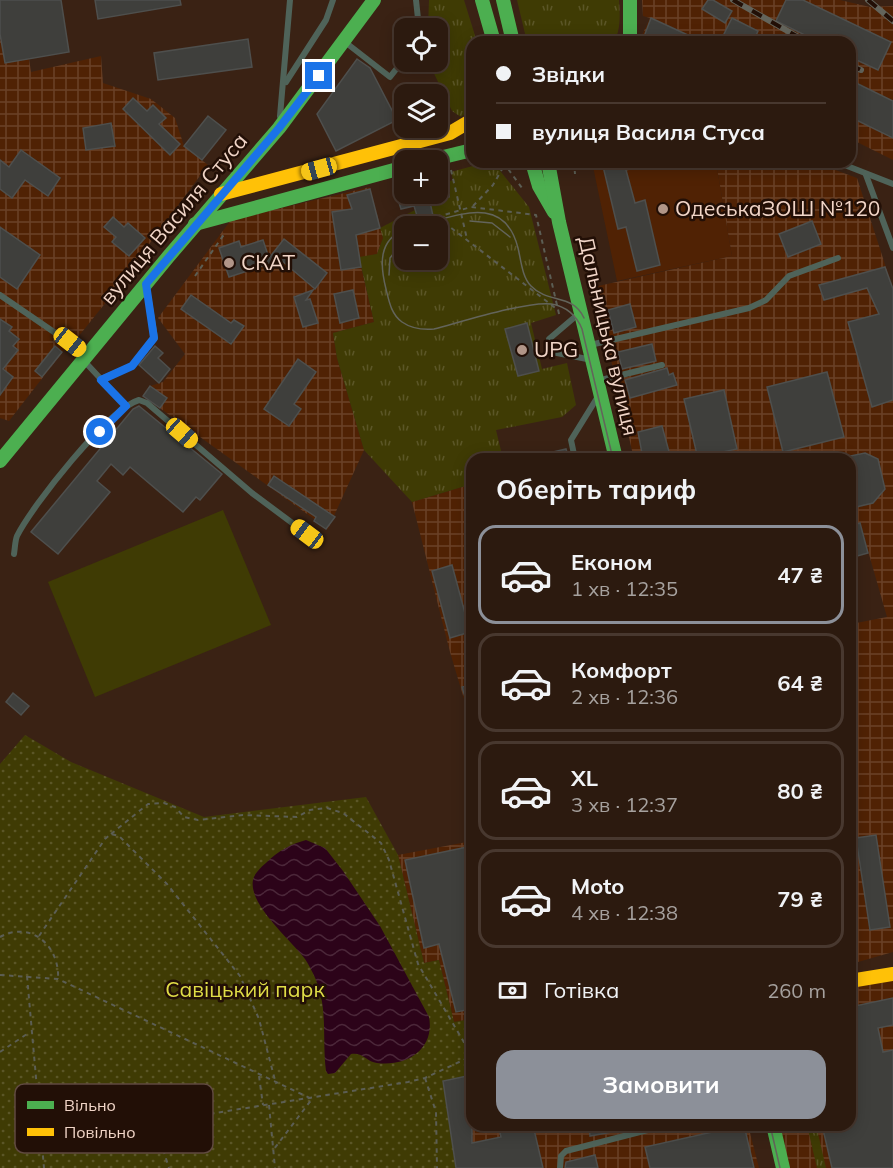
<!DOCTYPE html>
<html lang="uk">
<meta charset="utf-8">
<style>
:root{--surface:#2c1a0f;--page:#38271d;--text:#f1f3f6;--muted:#a6a19e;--line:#48382f;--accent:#8c9099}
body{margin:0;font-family:Mulish,sans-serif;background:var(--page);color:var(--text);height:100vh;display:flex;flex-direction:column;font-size:22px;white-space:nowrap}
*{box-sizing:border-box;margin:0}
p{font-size:20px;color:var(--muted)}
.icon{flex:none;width:33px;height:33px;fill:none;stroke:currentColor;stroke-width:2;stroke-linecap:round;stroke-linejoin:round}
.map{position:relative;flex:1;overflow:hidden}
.panel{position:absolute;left:466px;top:453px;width:390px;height:678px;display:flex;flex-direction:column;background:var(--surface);border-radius:18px;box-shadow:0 3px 15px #0003,0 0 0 2px var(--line)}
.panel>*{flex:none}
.hud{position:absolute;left:466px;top:36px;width:390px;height:132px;border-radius:18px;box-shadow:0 3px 15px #0003,0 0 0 2px var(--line);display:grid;align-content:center;height:132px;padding:0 30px;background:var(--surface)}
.tools{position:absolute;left:394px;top:18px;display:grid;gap:12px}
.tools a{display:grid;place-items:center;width:54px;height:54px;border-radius:12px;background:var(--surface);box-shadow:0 3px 15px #0003,0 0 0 2px var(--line);font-size:30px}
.end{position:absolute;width:27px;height:27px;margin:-14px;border:8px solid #1a73e8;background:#fff;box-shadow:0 0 0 3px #fff}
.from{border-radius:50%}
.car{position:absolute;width:18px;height:36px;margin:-18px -9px;border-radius:8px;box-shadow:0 0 4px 2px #0007;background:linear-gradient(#f5c518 24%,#345 0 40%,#f5c518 0 76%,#345 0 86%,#f5c518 0)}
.hud b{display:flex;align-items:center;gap:21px;height:57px;font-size:22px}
.hud b+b{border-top:2px solid var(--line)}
.hud i{width:15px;height:15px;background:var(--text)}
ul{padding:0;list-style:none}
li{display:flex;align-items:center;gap:18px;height:99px;margin:0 12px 9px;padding:0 18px;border:3px solid var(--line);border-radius:18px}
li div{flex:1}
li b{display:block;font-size:22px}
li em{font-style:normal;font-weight:700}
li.selected{border-color:var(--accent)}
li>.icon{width:54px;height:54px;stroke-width:1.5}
h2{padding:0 30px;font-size:27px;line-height:72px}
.pay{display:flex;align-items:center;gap:15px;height:66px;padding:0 30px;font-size:22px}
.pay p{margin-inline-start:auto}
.cta{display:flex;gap:12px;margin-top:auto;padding:12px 30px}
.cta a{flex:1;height:69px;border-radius:18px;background:var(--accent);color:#fff;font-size:24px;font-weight:700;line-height:69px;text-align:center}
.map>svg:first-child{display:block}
</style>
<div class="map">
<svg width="893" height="1168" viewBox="0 0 893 1168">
<defs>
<pattern id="industrial-grid" width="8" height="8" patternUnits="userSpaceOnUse" patternTransform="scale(1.5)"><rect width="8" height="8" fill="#502204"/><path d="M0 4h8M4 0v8" fill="none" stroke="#6a4127"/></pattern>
<pattern id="grass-tufts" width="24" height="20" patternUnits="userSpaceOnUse" patternTransform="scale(1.5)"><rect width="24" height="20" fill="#3f3b04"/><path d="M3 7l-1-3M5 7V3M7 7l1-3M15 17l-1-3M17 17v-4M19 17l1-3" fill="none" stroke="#5b5627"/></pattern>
<pattern id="park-dots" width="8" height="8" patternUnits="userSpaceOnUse" patternTransform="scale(1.5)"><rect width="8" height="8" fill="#3f3b04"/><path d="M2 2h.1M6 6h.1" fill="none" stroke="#5b5627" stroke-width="1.8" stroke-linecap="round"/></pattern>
<pattern id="water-waves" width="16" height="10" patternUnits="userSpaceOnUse" patternTransform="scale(1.5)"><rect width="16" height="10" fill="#2c0319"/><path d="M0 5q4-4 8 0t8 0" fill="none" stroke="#4b2739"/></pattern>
</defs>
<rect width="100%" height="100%" fill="#3a2214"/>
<!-- built -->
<path fill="#502204" d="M 592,162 L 716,162 L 732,256 L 617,281 Z"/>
<!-- industrial -->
<g fill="url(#industrial-grid)">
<path d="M 0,0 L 20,0 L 31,72 L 101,56 L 103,83 L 151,99 L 175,118 L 184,146 L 208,165 L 107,301 L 78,337 L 75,336 L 9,421 L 0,418 Z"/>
<path d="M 642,0 L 840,0 L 870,7 L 893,6 L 893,160 L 851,139 L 850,42 L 639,42 L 650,18 L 643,16 Z"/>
<path d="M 716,162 L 814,162 L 857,178 L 893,289 L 893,952 L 851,964 L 851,624 L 887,617 L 860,523 L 851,526 L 850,459 L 634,459 L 594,287 L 732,256 Z"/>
<path d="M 370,187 L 383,238 L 377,254 L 359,258 L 374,322 L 333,333 L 337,358 L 364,450 L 328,529 L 143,396 L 150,386 L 163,382 L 185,354 L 158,318 L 231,220 Z"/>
<path d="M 472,484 L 472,726 L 450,652 L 412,502 Z"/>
<path d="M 472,841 L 472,1019 L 454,1022 L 439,960 L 424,963 L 398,855 Z"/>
<path d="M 893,981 L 893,1168 L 788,1168 L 778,1125 L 850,1125 L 851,987 Z"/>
<path d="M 472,1076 L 472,1125 L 748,1125 L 759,1168 L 456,1168 L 443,1081 Z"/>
</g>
<!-- grass -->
<g fill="url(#grass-tufts)" fill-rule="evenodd">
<path d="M 429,0 L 464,0 L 477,42 L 472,42 L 472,109 L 461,117 L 452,111 L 429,63 L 438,62 L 438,28 L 428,28 Z"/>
<path d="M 517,0 L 619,0 C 620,14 621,29 614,42 L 527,42 Z"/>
<path d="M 480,164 L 497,167 L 529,207 L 556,315 L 531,323 L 542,369 L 567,363 L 576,405 L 562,417 L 496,430 L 503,459 L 472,459 L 472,484 L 412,502 L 364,450 L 337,358 L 333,333 L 374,322 L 359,257 L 377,254 L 383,238 L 380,228 L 415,210 L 436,205 L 433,194 L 438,194 L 438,185 L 453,180 L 451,172 ZM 405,226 L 438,226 L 438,260 L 405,260 Z"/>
<path d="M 807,1125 L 816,1125 L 826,1168 L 817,1168 Z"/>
</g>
<!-- park -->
<path fill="url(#park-dots)" d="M 25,735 L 71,762 L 204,817 L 366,797 L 398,855 L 424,963 L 439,960 L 454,1022 L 472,1019 L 472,1076 L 443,1081 L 456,1168 L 0,1168 L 0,764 Z"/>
<!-- pitch -->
<path fill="#3f3b04" d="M 223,510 L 271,625 L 95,697 L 48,582 Z"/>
<!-- water -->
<path fill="url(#water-waves)" d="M 306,840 L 325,848 L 343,871 L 380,926 L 429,1017 C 435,1048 408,1067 377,1063 C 367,1062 363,1052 351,1054 L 335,1073 L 328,1074 L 326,1071 C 322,1040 328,1009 316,980 C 313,973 309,965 305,959 C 292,941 248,905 253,880 C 254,874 262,866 267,862 C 278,851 291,844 306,840 Z"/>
<!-- building -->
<g fill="#3f3f3c" stroke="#4e4f4d" stroke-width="1.5">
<path d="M 0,0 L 61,0 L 69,52 L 5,63 L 0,34 Z"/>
<path d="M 95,0 L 180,0 L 181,5 L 98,19 Z"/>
<path d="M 708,0 L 713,0 L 732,11 L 725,23 L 702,9 Z"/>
<path d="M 786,0 L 803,0 L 891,42 L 878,70 L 850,57 L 850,42 L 819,42 L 776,21 Z"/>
<path d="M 651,18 L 703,42 L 642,42 Z"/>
<path d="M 732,18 L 758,31 L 753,42 L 720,42 Z"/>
<path d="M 248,39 L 252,67 L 158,80 L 154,53 Z"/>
<path d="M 357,59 L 370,68 L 397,120 L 336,151 L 317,114 Z"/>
<path d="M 850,80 L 893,101 L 893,138 L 850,117 Z"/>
<path d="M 133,98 L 147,111 L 153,105 L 166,118 L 159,124 L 180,144 L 170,155 L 123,109 Z"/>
<path d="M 208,116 L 226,130 L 202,160 L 184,146 Z"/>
<path d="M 111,123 L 115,146 L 86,150 L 83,128 Z"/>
<path d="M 21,150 L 60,178 L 48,196 L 25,180 L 12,198 L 0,189 L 0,160 L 9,167 Z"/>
<path d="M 602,162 L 644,162 L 644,165 L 626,170 L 635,203 L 645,200 L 660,265 L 637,271 L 626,227 L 618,229 Z"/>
<path d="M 403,180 L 405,194 L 449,194 L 449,197 L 430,202 L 433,216 L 418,219 L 414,206 L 401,209 L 393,183 Z"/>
<path d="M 370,189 L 380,228 L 356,235 L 361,267 L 341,270 L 332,212 L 352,209 L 347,195 Z"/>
<path d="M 113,217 L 124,227 L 128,223 L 145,238 L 129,256 L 112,242 L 116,237 L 104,227 Z"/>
<path d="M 812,221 L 821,244 L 788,257 L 779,234 Z"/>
<path d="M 0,227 L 40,255 L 17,289 L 0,277 Z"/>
<path d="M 284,239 L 327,273 L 315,289 L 281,260 L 229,277 L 219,248 L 239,241 L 241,247 L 263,240 L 269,258 Z"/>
<path d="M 885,267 L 893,289 L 893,400 L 872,407 L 848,322 L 879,314 L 867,288 L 824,300 L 819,285 Z"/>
<path d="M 313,290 L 306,300 L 310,299 L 318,323 L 303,327 L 294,297 Z"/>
<path d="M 353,290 L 359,318 L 340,323 L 334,294 Z"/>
<path d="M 191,295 L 231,323 L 234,320 L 244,326 L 231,344 L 181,309 Z"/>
<path d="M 630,304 L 636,327 L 614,333 L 608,310 Z"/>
<path d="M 0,319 L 12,327 L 9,331 L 19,339 L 13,346 L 18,350 L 3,369 L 13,377 L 0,395 Z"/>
<path d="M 527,323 L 539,371 L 518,376 L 505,329 Z"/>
<path d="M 652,344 L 656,361 L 622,369 L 618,352 Z"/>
<path d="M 55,346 L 62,352 L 42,377 L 35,371 Z"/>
<path d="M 155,346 L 163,353 L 158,358 L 170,369 L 159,383 L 139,365 Z"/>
<path d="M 298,359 L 316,372 L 294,404 L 301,409 L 289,426 L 264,409 Z"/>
<path d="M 667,368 L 669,375 L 673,373 L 677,385 L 630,398 L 625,380 Z"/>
<path d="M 827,372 L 844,437 L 783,452 L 767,387 Z"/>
<path d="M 150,386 L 167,398 L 160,408 L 143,396 Z"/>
<path d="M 724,390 L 737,449 L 713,454 L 714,459 L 698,459 L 684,399 Z"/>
<path d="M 139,406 L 222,474 L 200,500 L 196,497 L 183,512 L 130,467 L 123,475 L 111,464 L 97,481 L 110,492 L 58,554 L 31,532 L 133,409 Z"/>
<path d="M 662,426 L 671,459 L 643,459 L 638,432 Z"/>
<path d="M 566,449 L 569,459 L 540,459 L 540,455 Z"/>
<path d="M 865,453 L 878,459 L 885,489 L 873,503 L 856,507 L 850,482 L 850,456 Z"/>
<path d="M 274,476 L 335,517 L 326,529 L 314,521 L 316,517 L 268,485 Z"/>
<path d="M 860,523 L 868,553 L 850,558 L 850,526 Z"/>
<path d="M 452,565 L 470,632 L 450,638 L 432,571 Z"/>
<path d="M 472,685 L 472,714 L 470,714 L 462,687 Z"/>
<path d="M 13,693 L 29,706 L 21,715 L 6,702 Z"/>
<path d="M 876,835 L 890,927 L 870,930 L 856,838 Z"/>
<path d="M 472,846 L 472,874 L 470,875 L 472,886 L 472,1009 L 456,1012 L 439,944 L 424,948 L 405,860 Z"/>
<path d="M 893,998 L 893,1025 L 878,1028 L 883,1052 L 893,1050 L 893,1168 L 832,1168 L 822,1125 L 850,1125 L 850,1040 L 854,1039 L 850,1007 Z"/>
<path d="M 472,1075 L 472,1143 L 501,1137 L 498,1125 L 533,1125 L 543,1168 L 456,1168 L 443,1081 Z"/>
<path d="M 589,1125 L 622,1125 L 623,1130 L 590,1136 Z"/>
<path d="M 744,1125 L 754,1168 L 650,1168 L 645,1147 Z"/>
<path d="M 595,1155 L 598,1168 L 565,1168 L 566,1162 Z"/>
</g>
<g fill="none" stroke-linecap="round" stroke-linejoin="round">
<!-- path -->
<g stroke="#5c5e54" stroke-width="2" stroke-dasharray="4.5 4.5" stroke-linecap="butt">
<path d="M 503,162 L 522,188"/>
<path d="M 574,162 L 575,174"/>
<path d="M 451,170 L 467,239"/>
<path d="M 473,206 L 493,185 L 505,164"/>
<path d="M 437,217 L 471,207 L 536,215 L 560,318"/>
<path d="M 437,217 L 558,310"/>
<path d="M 195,276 L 225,233"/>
<path d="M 111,834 L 148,804 L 164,803 L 175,807 L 184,817 L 198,820 L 243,815 L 297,817 L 310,810 L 327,808 L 343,813 L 381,843 L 389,860 L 418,964 L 472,1056"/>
<path d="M 39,936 L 105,839 L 111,834 L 119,836 L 167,884 L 240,976 L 259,1019 L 276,1084"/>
<path d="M 0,937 C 31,920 60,946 58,979"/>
<path d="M 0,975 L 58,979 L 312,1099 L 274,1149"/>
<path d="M 27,976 L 44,1168"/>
<path d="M 0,1052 L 30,1032"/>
<path d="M 259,1076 L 263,1105"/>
<path d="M 425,1078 L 436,1112 L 437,1168"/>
<path d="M 269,1105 L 275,1168"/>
<path d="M 155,1124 L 169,1168"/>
<path d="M 41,1141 L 408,1082 L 425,1078 L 472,1056"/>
</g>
<!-- lane -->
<g stroke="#4f6359" stroke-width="6">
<path d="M 416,0 L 419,28"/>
<path d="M 345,42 L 390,77 L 405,58"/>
<path d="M 286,82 L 326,20 L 333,0"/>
<path d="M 280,116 L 290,0"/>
<path d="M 837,162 L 893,184"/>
<path d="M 866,175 L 893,248"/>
<path d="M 0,295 L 86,354"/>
<path d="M 576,316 L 549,339 L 552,352 L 587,359"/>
<path d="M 590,345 L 749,308 L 766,300 L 789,276 L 838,258"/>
<path d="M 86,363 L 126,406"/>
<path d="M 101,379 L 132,366 L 155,338 L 147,289"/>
<path d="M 601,380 L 662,365"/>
<path d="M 575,459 L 571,440 L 597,398"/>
<path d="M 14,554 C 15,548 15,541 17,536 C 32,506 108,409 139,400 L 147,403 L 252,493 L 307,534"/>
<path d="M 560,1168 L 561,1156 L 566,1151 L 667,1125"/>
</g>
<!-- fast -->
<g stroke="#4caf50" stroke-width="14">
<path d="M 482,0 L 494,42"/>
<path d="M 503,0 L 513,42"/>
<path d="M 630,0 L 630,42"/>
<path d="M 431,160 L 472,150"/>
<path d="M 532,162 L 539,186 L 554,212"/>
<path d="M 548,162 L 559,222 L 616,459"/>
<path d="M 195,224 L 405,167"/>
<path d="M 0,461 L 168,257 L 279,128 L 374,0"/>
<path d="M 773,1125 L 783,1168"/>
</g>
<!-- slow -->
<g stroke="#ffc107" stroke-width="14">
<path d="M 221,194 L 450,133 L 472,120"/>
<path d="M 850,981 L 893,974"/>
</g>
<!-- tram -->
<g stroke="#63645b" stroke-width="1.5">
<path d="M 470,221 L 492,223 L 510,237"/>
<path d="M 415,226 C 455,217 504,192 518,248 C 521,260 522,277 531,286 C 548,304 573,293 584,318"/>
<path d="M 405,229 C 378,240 380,265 386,289 C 389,301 391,314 402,322 C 412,329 422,330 434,329 C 461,322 527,301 551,304 C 566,306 577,316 582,329 L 613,459"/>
<path d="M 389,275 L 390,258 L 405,239"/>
<path d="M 770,1125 L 780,1168"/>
</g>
<defs>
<g id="rail">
<path d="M 733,0 L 807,42"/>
<path d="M 868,0 L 893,21"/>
<path d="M 850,65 L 861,70"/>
</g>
</defs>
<!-- rail casing -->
<use href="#rail" stroke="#63645b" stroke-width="6"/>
<!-- rail -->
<use href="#rail" stroke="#220f06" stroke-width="4" stroke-dasharray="11" stroke-linecap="butt"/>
</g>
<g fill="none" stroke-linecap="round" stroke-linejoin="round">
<!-- route -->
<path stroke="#1a73e8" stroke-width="8" d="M 100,432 L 126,406 L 101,380 L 132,366 L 154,338 L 146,284 L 279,128 L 319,76"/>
</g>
<!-- markers -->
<g fill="#b19688" stroke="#220f06" stroke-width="2">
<circle cx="663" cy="209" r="6"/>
<circle cx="229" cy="263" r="6"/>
<circle cx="522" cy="350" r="6"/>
</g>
<g text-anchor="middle" stroke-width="5" stroke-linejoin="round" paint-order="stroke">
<!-- poi labels -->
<g font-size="21" fill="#f1d5c7" stroke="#220f06" text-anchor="start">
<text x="675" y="216">ОдеськаЗОШ №120</text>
<text x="241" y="270">СКАТ</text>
<text x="534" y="357">UPG</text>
</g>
<!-- street labels -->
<g font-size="21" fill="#f1d5c7" stroke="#220f06">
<text transform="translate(174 219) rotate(-50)" y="7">вулиця Василя Стуса</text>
<text transform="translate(608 336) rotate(77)" y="7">Дальницька вулиця</text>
</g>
<!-- park labels -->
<g font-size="21" fill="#e0dd47" stroke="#220f06">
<text x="245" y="997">Савіцький парк</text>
</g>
</g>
<!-- legend -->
<rect x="15" y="1084" width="198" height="69" rx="9" fill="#220f06" stroke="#604a40" stroke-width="1.5"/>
<rect x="27" y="1101" width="27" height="8" fill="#4caf50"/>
<rect x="27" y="1128" width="27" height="8" fill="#ffc107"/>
<g font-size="16" fill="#f1d5c7">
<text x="64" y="1111">Вільно</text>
<text x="64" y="1138">Повільно</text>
</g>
</svg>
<div class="tools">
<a><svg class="icon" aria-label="locate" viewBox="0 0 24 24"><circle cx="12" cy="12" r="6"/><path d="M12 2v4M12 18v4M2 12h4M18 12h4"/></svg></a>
<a><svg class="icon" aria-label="layers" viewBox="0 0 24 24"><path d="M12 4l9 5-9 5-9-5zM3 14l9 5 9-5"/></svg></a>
<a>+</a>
<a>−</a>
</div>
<i class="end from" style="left:100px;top:432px"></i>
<i class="end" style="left:319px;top:76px"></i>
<i class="car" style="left:319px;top:169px;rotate:255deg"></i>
<i class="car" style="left:70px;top:342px;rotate:128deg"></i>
<i class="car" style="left:182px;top:433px;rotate:131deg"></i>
<i class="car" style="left:307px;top:534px;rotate:307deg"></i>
<div class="hud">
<b><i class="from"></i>Звідки</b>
<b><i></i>вулиця Василя Стуса</b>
</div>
<section class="panel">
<h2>Оберіть тариф</h2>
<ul>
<li class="selected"><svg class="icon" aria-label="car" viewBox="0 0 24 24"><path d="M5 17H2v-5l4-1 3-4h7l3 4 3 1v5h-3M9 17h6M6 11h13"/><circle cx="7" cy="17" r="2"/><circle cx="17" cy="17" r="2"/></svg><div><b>Економ</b><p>1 хв · 12:35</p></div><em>47 ₴</em></li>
<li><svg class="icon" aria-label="car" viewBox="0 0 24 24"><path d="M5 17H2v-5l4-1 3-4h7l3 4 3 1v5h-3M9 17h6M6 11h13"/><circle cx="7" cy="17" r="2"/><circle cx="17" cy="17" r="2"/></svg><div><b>Комфорт</b><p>2 хв · 12:36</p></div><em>64 ₴</em></li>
<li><svg class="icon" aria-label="car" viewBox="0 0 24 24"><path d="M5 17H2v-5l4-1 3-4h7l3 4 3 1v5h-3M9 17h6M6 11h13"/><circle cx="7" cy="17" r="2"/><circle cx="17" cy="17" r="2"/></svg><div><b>XL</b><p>3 хв · 12:37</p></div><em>80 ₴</em></li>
<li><svg class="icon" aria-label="car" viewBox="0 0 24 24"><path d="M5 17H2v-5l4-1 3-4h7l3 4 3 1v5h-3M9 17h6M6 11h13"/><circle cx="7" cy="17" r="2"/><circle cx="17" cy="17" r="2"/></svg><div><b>Moto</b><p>4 хв · 12:38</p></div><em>79 ₴</em></li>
</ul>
<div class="pay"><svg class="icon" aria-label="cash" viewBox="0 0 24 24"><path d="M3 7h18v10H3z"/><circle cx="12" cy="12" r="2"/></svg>Готівка<p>260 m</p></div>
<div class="cta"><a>Замовити</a></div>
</section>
</div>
